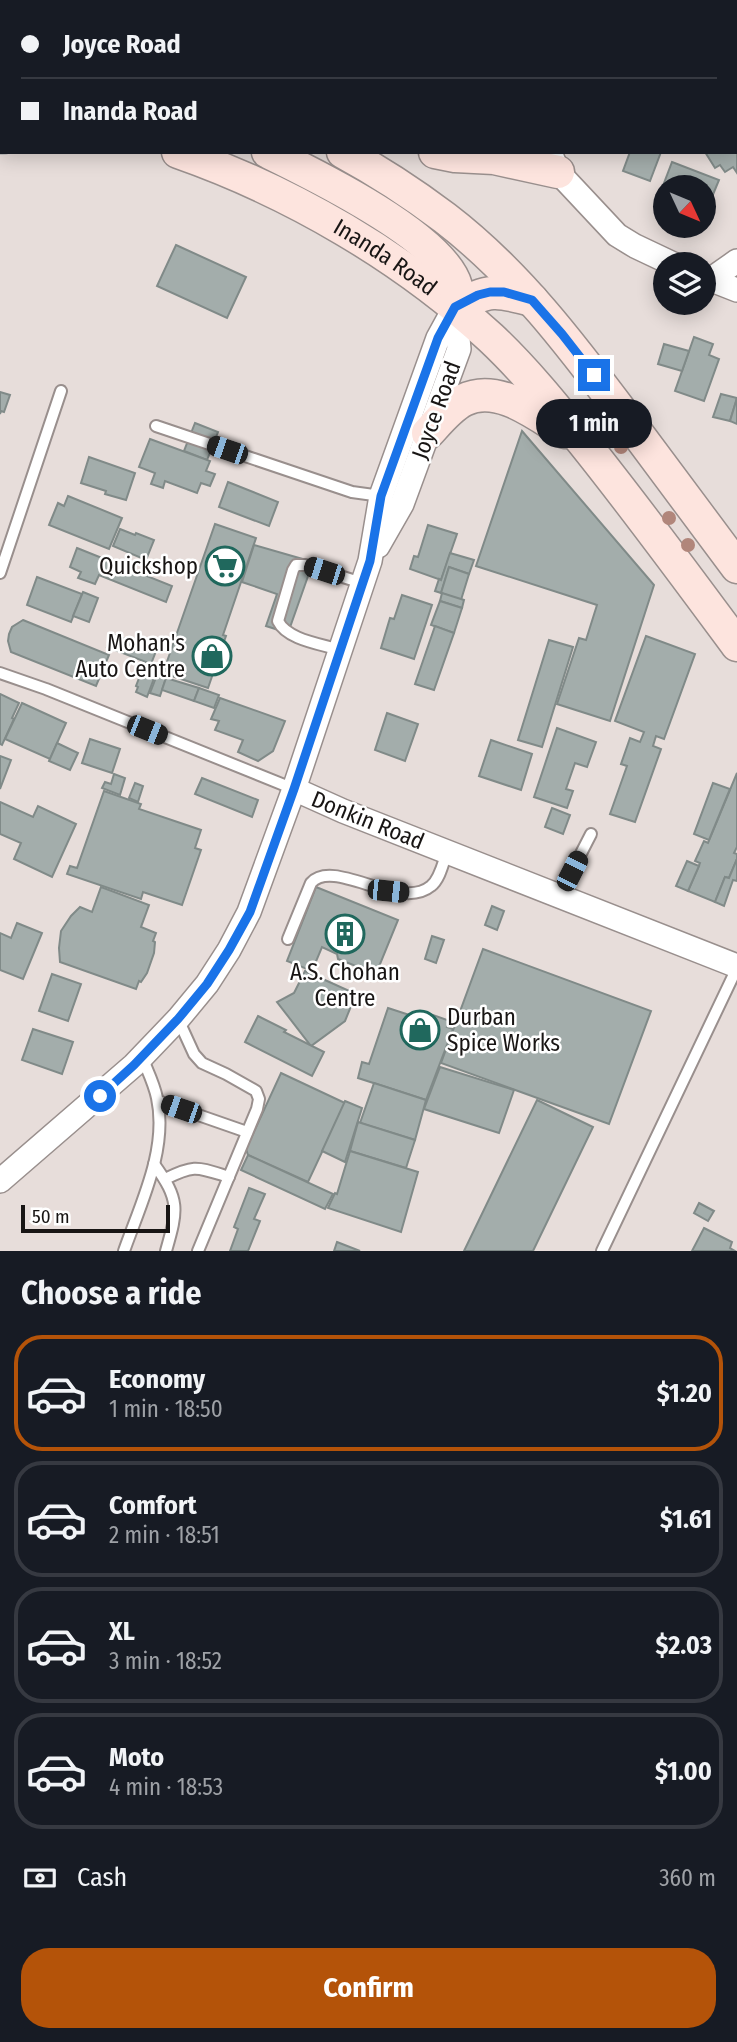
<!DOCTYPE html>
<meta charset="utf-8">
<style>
:root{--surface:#171b24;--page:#20242c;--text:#f1f3f6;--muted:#9ea1a6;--line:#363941;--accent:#b45309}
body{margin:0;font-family:"Fira Sans Condensed",sans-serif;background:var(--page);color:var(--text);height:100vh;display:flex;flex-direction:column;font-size:26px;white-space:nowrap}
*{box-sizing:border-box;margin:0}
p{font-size:23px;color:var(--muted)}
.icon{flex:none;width:38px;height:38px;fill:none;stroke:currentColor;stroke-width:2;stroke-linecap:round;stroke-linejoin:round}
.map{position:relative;height:1251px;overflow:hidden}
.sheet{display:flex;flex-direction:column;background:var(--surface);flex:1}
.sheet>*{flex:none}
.banner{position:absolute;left:0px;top:0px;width:738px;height:154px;box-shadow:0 4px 18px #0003;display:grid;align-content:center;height:154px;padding:0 21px;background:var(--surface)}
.needle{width:46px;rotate:134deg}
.controls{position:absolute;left:653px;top:175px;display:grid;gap:14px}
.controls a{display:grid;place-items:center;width:63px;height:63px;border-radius:50%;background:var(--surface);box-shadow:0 4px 18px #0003;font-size:35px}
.scale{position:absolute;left:21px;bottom:18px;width:149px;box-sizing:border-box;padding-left:7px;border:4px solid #181514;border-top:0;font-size:19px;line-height:24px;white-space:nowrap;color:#181514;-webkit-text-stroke:5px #fff;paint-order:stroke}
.end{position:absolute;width:32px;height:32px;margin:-16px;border:9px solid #1a73e8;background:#fff;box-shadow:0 0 0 4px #fff}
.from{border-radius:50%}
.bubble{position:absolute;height:49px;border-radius:24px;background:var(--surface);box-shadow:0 4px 18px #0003;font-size:23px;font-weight:700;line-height:49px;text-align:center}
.car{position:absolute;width:21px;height:42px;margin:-21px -10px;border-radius:9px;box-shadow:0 0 5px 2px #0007;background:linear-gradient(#222 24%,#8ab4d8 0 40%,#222 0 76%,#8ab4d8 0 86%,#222 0)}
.banner b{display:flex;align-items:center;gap:24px;height:66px;font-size:26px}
.banner b+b{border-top:2px solid var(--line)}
.banner i{width:18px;height:18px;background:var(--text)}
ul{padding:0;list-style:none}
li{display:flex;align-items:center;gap:21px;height:116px;margin:0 14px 10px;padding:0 7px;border:4px solid var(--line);border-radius:28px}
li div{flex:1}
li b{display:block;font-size:26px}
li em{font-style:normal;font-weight:700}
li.active{border-color:var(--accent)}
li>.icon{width:63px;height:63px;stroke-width:1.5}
h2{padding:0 21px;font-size:32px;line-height:84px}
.pay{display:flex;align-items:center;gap:18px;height:77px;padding:0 21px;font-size:26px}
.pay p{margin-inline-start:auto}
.action{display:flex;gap:14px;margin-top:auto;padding:14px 21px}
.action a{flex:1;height:80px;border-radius:28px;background:var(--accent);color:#fff;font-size:28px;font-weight:700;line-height:80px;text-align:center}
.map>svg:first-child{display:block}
</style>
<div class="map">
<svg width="737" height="1251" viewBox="0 0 737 1251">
<rect width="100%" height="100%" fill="#e7ddda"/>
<!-- building -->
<g fill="#a3adab" stroke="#808a88" stroke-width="2">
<path d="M 98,0 L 145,0 L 146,2 L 102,2 Z"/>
<path d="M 458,0 L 538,0 L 537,2 L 458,2 Z"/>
<path d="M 737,140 L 737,173 L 733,167 L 725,172 L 720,165 L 715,168 L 705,152 L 737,152 Z"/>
<path d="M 630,152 L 661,152 L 650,181 L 623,171 Z"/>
<path d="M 672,162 L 719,180 L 707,209 L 704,208 L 704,187 L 665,187 L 665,193 L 661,191 Z"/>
<path d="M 176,245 L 246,277 L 227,318 L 157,286 Z"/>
<path d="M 694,337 L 713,344 L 709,355 L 719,359 L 704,401 L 675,391 Z"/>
<path d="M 664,344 L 689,351 L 682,371 L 658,364 Z"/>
<path d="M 0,392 L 10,395 L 4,412 L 1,411 L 0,414 Z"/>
<path d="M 721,394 L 737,398 L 730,421 L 713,417 Z"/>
<path d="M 737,398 L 737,424 L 730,421 Z"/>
<path d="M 195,423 L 218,432 L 207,460 L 184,451 Z"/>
<path d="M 522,431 L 654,585 L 610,721 L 557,704 L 579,638 L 586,640 L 597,605 L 476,566 Z"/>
<path d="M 150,439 L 210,461 L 206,471 L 215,474 L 210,486 L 201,483 L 197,493 L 165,481 L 163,488 L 151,484 L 155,473 L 139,467 Z"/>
<path d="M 89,457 L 135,473 L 126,500 L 105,494 L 106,491 L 81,483 Z"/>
<path d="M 228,482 L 278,502 L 269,526 L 219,507 Z"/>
<path d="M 68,496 L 122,518 L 109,549 L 49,525 L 58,503 L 64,506 Z"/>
<path d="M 215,524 L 256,538 L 223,635 L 226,636 L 208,688 L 163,673 Z"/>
<path d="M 428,525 L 457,534 L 441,580 L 410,569 L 414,556 L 418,557 Z"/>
<path d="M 120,529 L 135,535 L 136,533 L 154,540 L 146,560 L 113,546 Z"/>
<path d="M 254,545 L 313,562 L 288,633 L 266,626 L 277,594 L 242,582 Z"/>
<path d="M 77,548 L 172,586 L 166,602 L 99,575 L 95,584 L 78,578 L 81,572 L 70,567 Z"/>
<path d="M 450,553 L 474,560 L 469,574 L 449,567 L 441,593 L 435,591 L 439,579 L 441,580 Z"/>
<path d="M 449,567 L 469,574 L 461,600 L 441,593 Z"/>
<path d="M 37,577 L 82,594 L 71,622 L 27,605 Z"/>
<path d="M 83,592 L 98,598 L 89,622 L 73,616 Z"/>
<path d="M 442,593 L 464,600 L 462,608 L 440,601 Z"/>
<path d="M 402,595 L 432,605 L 414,659 L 381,648 L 390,618 L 394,619 Z"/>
<path d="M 440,601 L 462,608 L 454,633 L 431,625 Z"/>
<path d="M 23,620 L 109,655 L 96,686 L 11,652 L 8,641 L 9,634 L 12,627 Z"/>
<path d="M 435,626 L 454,633 L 434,690 L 415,684 Z"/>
<path d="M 112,634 L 156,651 L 151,664 L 107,647 Z"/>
<path d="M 646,636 L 695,654 L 664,739 L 656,736 L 653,746 L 661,749 L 635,822 L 610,814 L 627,766 L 621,764 L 630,738 L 640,742 L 644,732 L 615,721 Z"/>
<path d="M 549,640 L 573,647 L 542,747 L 518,740 Z"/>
<path d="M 143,668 L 156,673 L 147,697 L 136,692 L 138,687 L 136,686 Z"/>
<path d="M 157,675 L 166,678 L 160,696 L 150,693 Z"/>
<path d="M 166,678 L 199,688 L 194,701 L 162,690 Z"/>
<path d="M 199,688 L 219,695 L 214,708 L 194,701 Z"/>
<path d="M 0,694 L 19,703 L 12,718 L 14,719 L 2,745 L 0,744 Z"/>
<path d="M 220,698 L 285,721 L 273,751 L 258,761 L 238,752 L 243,740 L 215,730 L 219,721 L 211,719 Z"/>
<path d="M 22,703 L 66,723 L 50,759 L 5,739 Z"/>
<path d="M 387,713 L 418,724 L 405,761 L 375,750 Z"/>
<path d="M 557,728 L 596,742 L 587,767 L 575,763 L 566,789 L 573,791 L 567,808 L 534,797 Z"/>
<path d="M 90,739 L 120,749 L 112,773 L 82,763 Z"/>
<path d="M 491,740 L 532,754 L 521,790 L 479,776 Z"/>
<path d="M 57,743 L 78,753 L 70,770 L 49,761 Z"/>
<path d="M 0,756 L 11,760 L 0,789 Z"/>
<path d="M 737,773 L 737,847 L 734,853 L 737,854 L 737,859 L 729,878 L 725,877 L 715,902 L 688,891 L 700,863 L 695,861 L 704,841 L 708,843 Z"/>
<path d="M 114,774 L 125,778 L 120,795 L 102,788 L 105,782 L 111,784 Z"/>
<path d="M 202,778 L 258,800 L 252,817 L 195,794 Z"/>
<path d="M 135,783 L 143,786 L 138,802 L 129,798 Z"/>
<path d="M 713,783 L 730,789 L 709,840 L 694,834 Z"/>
<path d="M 104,791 L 141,804 L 139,809 L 201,830 L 195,848 L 201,850 L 182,905 L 143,892 L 141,899 L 67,874 L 70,866 L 77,868 Z"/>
<path d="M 0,802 L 33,817 L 38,806 L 76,824 L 52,877 L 14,859 L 21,843 L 0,834 Z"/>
<path d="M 552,808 L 570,815 L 563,834 L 545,827 Z"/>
<path d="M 737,859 L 737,881 L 733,880 L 724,906 L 715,902 L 725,877 L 729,878 Z"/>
<path d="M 687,861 L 699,866 L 688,891 L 676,886 Z"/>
<path d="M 101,887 L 149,905 L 141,927 L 156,933 L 153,941 L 155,942 L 154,953 L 147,973 L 141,982 L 139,981 L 136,989 L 60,962 L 59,948 L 61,931 L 71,916 L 80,907 L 92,912 Z"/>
<path d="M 316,887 L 398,920 L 376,974 L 338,959 L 337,954 L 322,947 L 312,971 L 287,961 Z"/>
<path d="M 492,906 L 504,911 L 497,930 L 485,925 Z"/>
<path d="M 17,923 L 42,933 L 23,979 L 0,970 L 0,933 L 11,938 Z"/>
<path d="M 432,936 L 444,940 L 436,963 L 425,959 Z"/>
<path d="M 483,949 L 651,1011 L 609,1124 L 441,1063 Z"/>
<path d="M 305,971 L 356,994 L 345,1021 L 311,1046 L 277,1002 L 294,993 Z"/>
<path d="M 52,974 L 81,984 L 68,1021 L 39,1011 Z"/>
<path d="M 388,1008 L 431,1022 L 433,1015 L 450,1021 L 447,1027 L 453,1029 L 426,1100 L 358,1078 L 362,1062 L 369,1064 Z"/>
<path d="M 258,1016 L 286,1030 L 284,1032 L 324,1052 L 312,1076 L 245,1042 Z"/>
<path d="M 33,1029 L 73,1042 L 62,1074 L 22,1060 Z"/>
<path d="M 440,1067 L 514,1090 L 499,1133 L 424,1109 Z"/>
<path d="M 281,1073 L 345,1103 L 308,1182 L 248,1155 L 246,1149 Z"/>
<path d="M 374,1083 L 426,1100 L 415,1140 L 360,1123 Z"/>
<path d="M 537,1100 L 593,1127 L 533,1251 L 464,1251 Z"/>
<path d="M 345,1101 L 362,1108 L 345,1162 L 322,1151 Z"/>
<path d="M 358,1122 L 415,1140 L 406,1168 L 350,1151 Z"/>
<path d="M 350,1151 L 418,1172 L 401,1232 L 328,1208 L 335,1193 L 337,1194 Z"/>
<path d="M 248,1155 L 333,1194 L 325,1209 L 241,1170 Z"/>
<path d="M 249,1188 L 265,1194 L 254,1219 L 260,1221 L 248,1251 L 230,1251 L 238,1229 L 234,1227 Z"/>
<path d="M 699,1203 L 714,1211 L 708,1221 L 694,1213 Z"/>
<path d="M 704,1228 L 732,1242 L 730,1248 L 735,1251 L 692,1251 Z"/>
<path d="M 337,1242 L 360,1251 L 334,1251 Z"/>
</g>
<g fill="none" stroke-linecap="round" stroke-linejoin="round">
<defs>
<g id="service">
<path d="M 156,426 L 352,492 L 381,496"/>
<path d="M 0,573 L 61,391"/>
<path d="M 340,650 C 322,644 287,640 278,621 L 293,570 L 296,565 L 305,565 L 362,583"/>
<path d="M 0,673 L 46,689 L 294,789"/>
<path d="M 562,897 L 572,871 L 591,834"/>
<path d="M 288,939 L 311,883 C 334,857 400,912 431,886 C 440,879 443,863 447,852"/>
<path d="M 178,1019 L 194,1054 L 202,1063 L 226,1074 L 256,1091 L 259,1099 L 257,1109 L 198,1251"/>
<path d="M 158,1101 L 247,1132"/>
<path d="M 154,1164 C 180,1200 178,1209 166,1251"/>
<path d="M 165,1179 C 195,1164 197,1167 229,1177"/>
<path d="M 124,1251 C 141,1203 168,1149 157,1098 C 154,1083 147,1070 142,1057"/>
<path d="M 602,1251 L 737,968"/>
</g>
<g id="minor">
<path d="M 164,0 L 165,2"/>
<path d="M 559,2 L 559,0"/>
<path d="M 550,152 L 558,172 L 617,235 L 635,246 L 673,264"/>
<path d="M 704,277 L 737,290"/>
<path d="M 710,280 L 737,261"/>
<path d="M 378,546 L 402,504 L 459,349 L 455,307"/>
<path d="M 294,789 L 343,811 L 737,966"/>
<path d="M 0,1181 L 134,1065 L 178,1019 L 207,984 L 229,950 L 249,912 L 294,789 L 370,561 L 381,496 L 438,338 L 455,307"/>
</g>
<g id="secondary">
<path d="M 0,111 L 2,111"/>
<path id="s1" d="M 178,152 C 292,192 403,257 491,338 C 525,370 554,406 583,442 C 636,508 686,576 737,645"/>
<path d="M 268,152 C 313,174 443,237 456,286 C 457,292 456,300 455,307"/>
<path d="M 343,152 C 378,171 413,194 445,218 C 517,273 572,346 626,418 C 663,467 700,517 737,567"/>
<path d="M 435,152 L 455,156 L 494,158 L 558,172"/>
<path d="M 455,307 C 490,289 495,290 532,300"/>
<path d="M 428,433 C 439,421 450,407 464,400 C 498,383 537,415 565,432"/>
</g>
<g id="motorway">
<path d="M 0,55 L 2,55"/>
<path d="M 0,134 L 2,134"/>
</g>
</defs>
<!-- service casing -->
<use href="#service" stroke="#998f8d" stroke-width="14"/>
<!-- minor casing -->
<use href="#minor" stroke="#998f8d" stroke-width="26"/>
<!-- secondary casing -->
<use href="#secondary" stroke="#998f8d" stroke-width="35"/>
<!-- motorway casing -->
<use href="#motorway" stroke="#bebdbd" stroke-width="42"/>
<!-- service -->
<use href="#service" stroke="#fff" stroke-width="10"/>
<!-- minor -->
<use href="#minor" stroke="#fff" stroke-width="23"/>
<!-- secondary -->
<use href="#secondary" stroke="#fde4de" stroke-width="32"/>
<!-- motorway -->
<use href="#motorway" stroke="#f9a590" stroke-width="38"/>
</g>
<!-- trees -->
<g fill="#b1867b">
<circle cx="605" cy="425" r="7"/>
<circle cx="621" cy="447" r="7"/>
<circle cx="669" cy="518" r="7"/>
<circle cx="688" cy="545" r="7"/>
</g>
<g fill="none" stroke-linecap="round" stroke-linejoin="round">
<!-- route -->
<path stroke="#1a73e8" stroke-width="9" d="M 100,1096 L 134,1065 L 178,1019 L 207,984 L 229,950 L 250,912 L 294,789 L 370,561 L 381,496 L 438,338 L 455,307 L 478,295 L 490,292 L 504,292 L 532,300 L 562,334 L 594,375"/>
</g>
<!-- icons -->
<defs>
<symbol id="supermarket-ring" viewBox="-11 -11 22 22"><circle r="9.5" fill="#fff" stroke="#20685d" stroke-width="1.5"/><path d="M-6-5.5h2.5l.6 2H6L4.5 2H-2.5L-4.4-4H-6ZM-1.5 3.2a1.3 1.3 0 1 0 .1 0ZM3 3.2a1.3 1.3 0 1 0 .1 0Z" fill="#20685d"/></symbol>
<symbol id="shop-ring" viewBox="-11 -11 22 22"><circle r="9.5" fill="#fff" stroke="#20685d" stroke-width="1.5"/><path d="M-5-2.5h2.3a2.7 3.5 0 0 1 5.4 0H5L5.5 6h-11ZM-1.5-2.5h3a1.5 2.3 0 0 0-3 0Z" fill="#20685d"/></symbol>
<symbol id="building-ring" viewBox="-11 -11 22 22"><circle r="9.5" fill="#fff" stroke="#20685d" stroke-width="1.5"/><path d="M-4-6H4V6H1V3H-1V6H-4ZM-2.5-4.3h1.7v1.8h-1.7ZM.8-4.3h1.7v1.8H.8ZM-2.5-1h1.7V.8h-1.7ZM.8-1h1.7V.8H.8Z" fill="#20685d"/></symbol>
</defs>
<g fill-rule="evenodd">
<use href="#supermarket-ring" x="203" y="544" width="44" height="44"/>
<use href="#shop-ring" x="190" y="634" width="44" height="44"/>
<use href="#building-ring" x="323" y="912" width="44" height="44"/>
<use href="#shop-ring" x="398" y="1008" width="44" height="44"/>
</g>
<g text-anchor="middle" stroke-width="5" stroke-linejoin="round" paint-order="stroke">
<!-- street labels -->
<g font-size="23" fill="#181514" stroke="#fff">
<text dy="8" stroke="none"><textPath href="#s1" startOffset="233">Inanda Road</textPath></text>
<text transform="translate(436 410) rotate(-70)" y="8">Joyce Road</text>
<text transform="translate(368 820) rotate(22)" y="8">Donkin Road</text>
</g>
<!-- poi labels -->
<g font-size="23" fill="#181514" stroke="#fff" text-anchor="end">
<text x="198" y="574">Quickshop</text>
<text x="185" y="651">Mohan's<tspan x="185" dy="26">Auto Centre</tspan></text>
<text x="345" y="980" text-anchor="middle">A.S. Chohan<tspan x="345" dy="26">Centre</tspan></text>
<text x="447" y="1025" text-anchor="start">Durban<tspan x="447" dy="26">Spice Works</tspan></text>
</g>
</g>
</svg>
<div class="controls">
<a><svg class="needle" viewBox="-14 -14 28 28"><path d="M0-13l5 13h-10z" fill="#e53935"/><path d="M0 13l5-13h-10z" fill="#9ea1a6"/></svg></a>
<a><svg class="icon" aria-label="layers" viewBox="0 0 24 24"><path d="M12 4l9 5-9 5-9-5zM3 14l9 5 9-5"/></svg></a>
</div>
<div class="scale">50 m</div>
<i class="end from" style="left:100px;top:1096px"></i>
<i class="end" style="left:594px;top:375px"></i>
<div class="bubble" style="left:536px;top:399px;width:116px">1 min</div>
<i class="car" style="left:227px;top:450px;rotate:289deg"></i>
<i class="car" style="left:324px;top:571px;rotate:288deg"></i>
<i class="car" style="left:147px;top:730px;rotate:112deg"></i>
<i class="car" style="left:572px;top:871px;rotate:27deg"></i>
<i class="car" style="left:388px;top:891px;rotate:96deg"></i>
<i class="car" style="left:181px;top:1109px;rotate:289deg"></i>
<div class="banner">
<b><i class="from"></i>Joyce Road</b>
<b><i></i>Inanda Road</b>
</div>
</div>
<section class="sheet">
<h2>Choose a ride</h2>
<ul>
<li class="active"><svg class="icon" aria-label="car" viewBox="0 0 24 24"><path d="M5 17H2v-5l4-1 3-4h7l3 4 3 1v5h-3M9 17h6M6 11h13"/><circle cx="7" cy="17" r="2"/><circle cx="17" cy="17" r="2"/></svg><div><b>Economy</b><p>1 min · 18:50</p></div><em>$1.20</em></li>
<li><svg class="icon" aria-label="car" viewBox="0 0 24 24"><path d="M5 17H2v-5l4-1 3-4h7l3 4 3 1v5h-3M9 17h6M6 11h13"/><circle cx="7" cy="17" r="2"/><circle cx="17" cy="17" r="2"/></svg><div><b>Comfort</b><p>2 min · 18:51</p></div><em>$1.61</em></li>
<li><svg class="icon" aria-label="car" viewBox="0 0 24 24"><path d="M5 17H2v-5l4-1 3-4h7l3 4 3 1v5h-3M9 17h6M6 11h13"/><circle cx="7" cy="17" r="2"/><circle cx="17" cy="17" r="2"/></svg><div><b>XL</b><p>3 min · 18:52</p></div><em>$2.03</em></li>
<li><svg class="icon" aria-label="car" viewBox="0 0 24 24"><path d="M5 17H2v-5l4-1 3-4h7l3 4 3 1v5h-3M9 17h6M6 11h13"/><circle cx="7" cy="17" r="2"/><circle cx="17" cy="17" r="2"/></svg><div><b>Moto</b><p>4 min · 18:53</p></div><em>$1.00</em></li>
</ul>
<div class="pay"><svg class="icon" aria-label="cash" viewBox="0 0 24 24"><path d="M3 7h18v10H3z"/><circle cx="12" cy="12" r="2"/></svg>Cash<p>360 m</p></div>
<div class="action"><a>Confirm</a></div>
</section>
